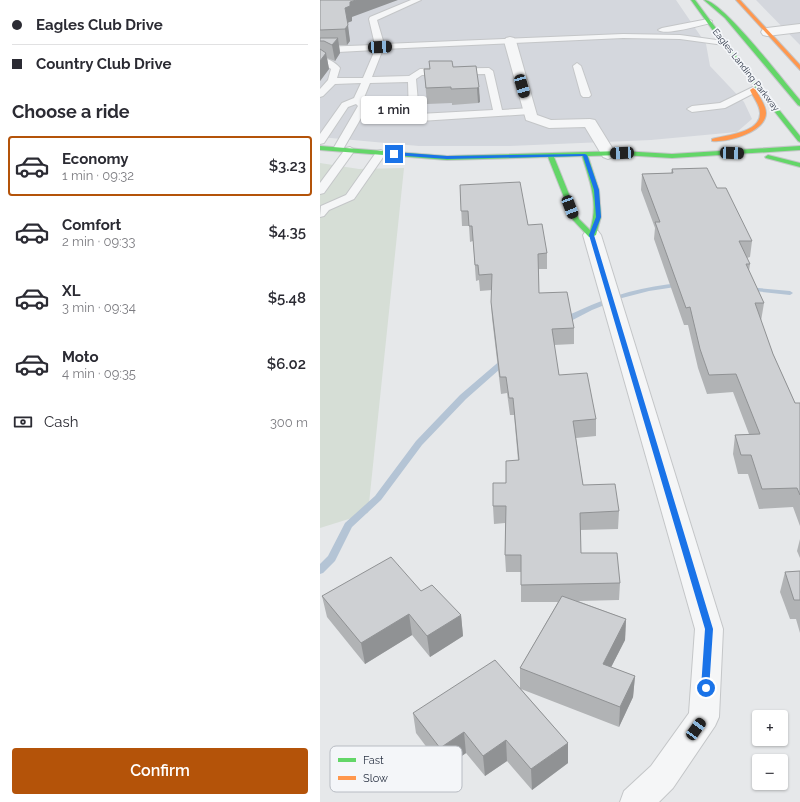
<!DOCTYPE html>
<meta charset="utf-8">
<style>
:root{--surface:#fff;--page:#f2f2f3;--text:#2b2b33;--muted:#7c7c81;--line:#e1e1e2;--accent:#b45309}
body{margin:0;font-family:Raleway,sans-serif;background:var(--page);color:var(--text);height:100vh;display:flex;flex-direction:column;font-size:15px;white-space:nowrap}
*{box-sizing:border-box;margin:0}
p{font-size:13px;color:var(--muted)}
.icon{flex:none;width:22px;height:22px;fill:none;stroke:currentColor;stroke-width:2;stroke-linecap:round;stroke-linejoin:round}
.map{position:relative;flex:1;overflow:hidden}
.side{display:flex;flex-direction:column;background:var(--surface);width:320px}
.side>*{flex:none}
.hud{display:grid;align-content:center;height:88px;padding:0 12px;background:var(--surface)}
.controls{position:absolute;left:432px;top:710px;display:grid;gap:8px}
.controls a{display:grid;place-items:center;width:36px;height:36px;border-radius:4px;background:var(--surface);box-shadow:0 1px 3px #0004;font-size:20px}
.end{position:absolute;width:18px;height:18px;margin:-9px;border:5px solid #1a73e8;background:#fff;box-shadow:0 0 0 2px #fff}
.from{border-radius:50%}
.bubble{position:absolute;height:28px;border-radius:4px;background:var(--surface);box-shadow:0 1px 3px #0004;font-size:13px;font-weight:600;line-height:28px;text-align:center}
.car{position:absolute;width:12px;height:24px;margin:-12px -6px;border-radius:5px;box-shadow:0 0 3px 1px #0007;background:linear-gradient(#222 24%,#8ab4d8 0 40%,#222 0 76%,#8ab4d8 0 86%,#222 0)}
.hud b{display:flex;align-items:center;gap:14px;height:38px;font-size:15px}
.hud b+b{border-top:1px solid var(--line)}
.hud i{width:10px;height:10px;background:var(--text)}
ul{padding:0;list-style:none}
li{display:flex;align-items:center;gap:12px;height:60px;margin:0 8px 6px;padding:0 4px;border:2px solid transparent;border-radius:4px}
li div{flex:1}
li b{display:block;font-size:15px}
li em{font-style:normal;font-weight:600}
li.on{border-color:var(--accent)}
li>.icon{width:36px;height:36px;stroke-width:1.5}
h2{padding:0 12px;font-size:18px;line-height:48px}
.pay{display:flex;align-items:center;gap:10px;height:44px;padding:0 12px;font-size:15px}
.pay p{margin-inline-start:auto}
.cta{display:flex;gap:8px;margin-top:auto;padding:8px 12px}
.cta a{flex:1;height:46px;border-radius:4px;background:var(--accent);color:#fff;font-size:16px;font-weight:600;line-height:46px;text-align:center}
main{display:flex;flex:1;min-height:0}
.map>svg:first-child{display:block}
</style>
<main>
<section class="side">
<div class="hud">
<b><i class="from"></i>Eagles Club Drive</b>
<b><i></i>Country Club Drive</b>
</div>
<h2>Choose a ride</h2>
<ul>
<li class="on"><svg class="icon" aria-label="car" viewBox="0 0 24 24"><path d="M5 17H2v-5l4-1 3-4h7l3 4 3 1v5h-3M9 17h6M6 11h13"/><circle cx="7" cy="17" r="2"/><circle cx="17" cy="17" r="2"/></svg><div><b>Economy</b><p>1 min · 09:32</p></div><em>$3.23</em></li>
<li><svg class="icon" aria-label="car" viewBox="0 0 24 24"><path d="M5 17H2v-5l4-1 3-4h7l3 4 3 1v5h-3M9 17h6M6 11h13"/><circle cx="7" cy="17" r="2"/><circle cx="17" cy="17" r="2"/></svg><div><b>Comfort</b><p>2 min · 09:33</p></div><em>$4.35</em></li>
<li><svg class="icon" aria-label="car" viewBox="0 0 24 24"><path d="M5 17H2v-5l4-1 3-4h7l3 4 3 1v5h-3M9 17h6M6 11h13"/><circle cx="7" cy="17" r="2"/><circle cx="17" cy="17" r="2"/></svg><div><b>XL</b><p>3 min · 09:34</p></div><em>$5.48</em></li>
<li><svg class="icon" aria-label="car" viewBox="0 0 24 24"><path d="M5 17H2v-5l4-1 3-4h7l3 4 3 1v5h-3M9 17h6M6 11h13"/><circle cx="7" cy="17" r="2"/><circle cx="17" cy="17" r="2"/></svg><div><b>Moto</b><p>4 min · 09:35</p></div><em>$6.02</em></li>
</ul>
<div class="pay"><svg class="icon" aria-label="cash" viewBox="0 0 24 24"><path d="M3 7h18v10H3z"/><circle cx="12" cy="12" r="2"/></svg>Cash<p>300 m</p></div>
<div class="cta"><a>Confirm</a></div>
</section>
<div class="map">
<svg width="480" height="802" viewBox="0 0 480 802">
<rect width="100%" height="100%" fill="#e6e8ea"/>
<!-- built -->
<g fill="#d4d7dd">
<path d="M 0,0 L 356,0 L 386,44 L 390,66 L 424,102 L 432,119 L 417,132 L 331,140 L 190,146 L 99,146 L 0,137 Z"/>
<path d="M 436,0 L 480,0 L 480,45 Z"/>
</g>
<!-- green -->
<path fill="#d6ded6" d="M 0,163 L 39,169 L 84,168 L 48,513 L 0,528 Z"/>
<g fill="none" stroke-linecap="round" stroke-linejoin="round">
<!-- stream -->
<g fill="#b4c4d5" fill-rule="evenodd">
<path d="M 360,283 L 363,285 L 362,286 L 329,291 L 302,298 L 272,310 L 245,324 L 239,324 L 238,322 C 244,317 253,313 260,310 C 292,295 325,286 360,283 Z"/>
<path d="M 427,287 L 470,291 L 473,293 L 470,295 L 425,290 L 424,289 L 425,288 Z"/>
<path d="M 182,359 L 188,359 L 189,361 L 146,399 L 102,445 L 61,500 L 32,527 L 15,561 L 3,573 L 0,574 L 0,564 L 8,556 L 25,523 L 55,496 L 96,441 L 140,395 Z"/>
</g>
<defs>
<g id="lane">
<path d="M 91,0 L 101,0 L 57,20 L 64,44 L 303,34 L 360,35 L 404,41 L 408,43 L 404,45 L 360,39 L 303,38 L 63,49 L 52,77 L 89,76 L 100,69 L 169,68 L 173,71 L 182,110 L 210,108 L 215,111 L 210,114 L 100,121 L 91,118 L 89,116 L 88,82 L 50,83 L 43,100 L 48,106 L 22,151 L 14,151 L 13,149 L 38,106 L 36,104 L 28,107 L 4,143 L 0,144 L 0,134 L 22,103 L 34,98 L 41,83 L 15,84 L 3,96 L 0,97 L 0,89 L 8,80 L 11,69 L 4,64 L 0,64 L 0,58 C 8,58 15,62 20,68 L 17,78 L 43,78 L 55,50 L 0,53 L 0,47 L 55,45 L 49,19 L 50,17 ZM 165,74 L 173,110 L 99,114 L 96,79 L 102,75 Z"/>
<path d="M 388,19 L 392,21 L 391,23 C 381,25 345,36 338,30 L 342,28 Z"/>
<path d="M 257,63 L 261,66 L 271,95 L 269,97 L 263,97 L 261,95 L 253,66 Z"/>
<path d="M 433,87 L 438,90 L 436,92 L 405,108 L 372,112 L 367,109 L 372,106 L 400,103 Z"/>
<path d="M 30,147 L 35,150 L 4,193 L 0,194 L 0,183 L 26,148 Z"/>
<path d="M 61,150 L 66,153 L 34,199 L 9,210 L 4,216 L 0,217 L 1,206 L 26,195 L 57,151 Z"/>
</g>
<g id="street">
<path d="M 480,24 L 480,32 L 447,36 L 443,35 L 441,32 L 443,29 L 447,28 Z"/>
<path d="M 190,37 L 194,38 L 196,41 L 217,115 L 231,120 L 270,119 L 275,120 L 296,154 L 293,157 L 288,159 L 283,157 L 265,127 L 229,128 L 206,120 L 184,41 L 186,38 Z"/>
<path d="M 272,230 L 278,231 L 281,235 L 403,629 L 399,717 L 395,726 L 353,788 L 339,802 L 300,802 L 304,791 L 331,766 L 369,713 L 375,629 L 263,235 L 266,231 Z"/>
</g>
<g id="fast">
<path d="M 371,0 L 375,0 L 424,66 L 480,136 L 480,142 L 478,141 L 420,68 Z"/>
<path d="M 384,0 C 402,0 465,83 480,100 L 480,106 L 478,105 L 405,18 Z"/>
<path d="M 0,146 L 127,156 L 302,151 L 352,154 L 480,146 L 480,150 L 352,158 L 302,155 L 268,156 L 279,190 L 281,217 L 276,235 L 272,237 L 269,237 L 253,220 L 228,157 L 127,160 L 0,150 ZM 262,156 C 270,182 279,203 270,230 L 259,219 L 234,157 Z"/>
<path d="M 448,155 L 480,163 L 480,167 L 446,158 L 445,157 Z"/>
</g>
<g id="slow">
<path d="M 416,0 L 420,0 L 480,65 L 480,70 Z"/>
<path d="M 433,88 L 436,90 C 439,97 446,105 446,113 C 446,132 407,143 392,141 L 392,139 C 406,135 441,133 440,113 C 440,105 433,97 430,90 Z"/>
</g>
</defs>
<!-- lane casing -->
<use href="#lane" stroke="#c4c6c8" stroke-width="2"/>
<!-- street casing -->
<use href="#street" stroke="#c4c6c8" stroke-width="2"/>
<!-- fast casing -->
<use href="#fast" stroke="#c4c6c8" stroke-width="2"/>
<!-- slow casing -->
<use href="#slow" stroke="#c4c6c8" stroke-width="2"/>
<!-- lane -->
<use href="#lane" fill="#f5f6f7" fill-rule="evenodd"/>
<!-- street -->
<use href="#street" fill="#f5f6f7" fill-rule="evenodd"/>
<!-- fast -->
<use href="#fast" fill="#63d668" fill-rule="evenodd"/>
<!-- slow -->
<use href="#slow" fill="#ff974d" fill-rule="evenodd"/>
</g>
<!-- wall -->
<g fill="#b1b3b5">
<path d="M 0,0 L 32,17 L 32,21 L 27,23 L 30,41 L 27,45 L 19,45 L 20,53 L 15,61 L 7,58 L 9,69 L 0,81 Z"/>
<path d="M 156,66 L 160,102 L 158,103 L 132,105 L 132,103 L 107,104 L 104,69 Z"/>
<path d="M 352,169 L 397,188 L 432,241 L 430,257 L 427,258 L 430,264 L 429,271 L 444,303 L 441,321 L 453,354 L 475,403 L 480,403 L 480,526 L 473,507 L 439,509 L 428,474 L 418,474 L 413,454 L 415,435 L 429,434 L 413,392 L 387,394 L 378,368 L 368,325 L 364,325 L 334,239 L 335,228 L 321,190 L 322,174 L 351,173 Z"/>
<path d="M 140,185 L 208,225 L 227,253 L 227,269 L 219,269 L 219,293 L 254,328 L 254,344 L 234,345 L 239,375 L 276,419 L 276,436 L 256,438 L 263,485 L 299,511 L 298,529 L 260,530 L 261,553 L 300,583 L 299,600 L 258,601 L 306,619 L 305,640 L 291,667 L 315,676 L 313,697 L 299,727 L 201,689 L 248,743 L 248,763 L 212,790 L 187,761 L 165,776 L 146,753 L 123,769 L 96,733 L 93,713 L 200,689 L 200,668 L 238,602 L 201,602 L 201,572 L 186,572 L 185,555 L 185,523 L 174,524 L 173,506 L 198,460 L 194,415 L 190,415 L 187,393 L 181,394 L 172,318 L 171,302 L 172,290 L 160,291 L 159,280 L 156,281 L 153,241 L 150,242 L 149,226 L 142,226 Z"/>
<path d="M 480,539 L 480,558 L 477,551 Z"/>
<path d="M 480,571 L 480,633 L 476,619 L 470,619 L 460,592 L 465,572 Z"/>
<path d="M 101,591 L 141,615 L 143,636 L 110,657 L 92,635 L 45,664 L 7,617 L 2,596 Z"/>
</g>
<!-- shaded-wall -->
<g fill="#909294">
<path d="M 36,0 L 78,0 L 32,17 L 32,21 L 27,23 L 25,8 L 30,2 Z"/>
<path d="M 28,25 L 30,41 L 27,45 L 25,29 Z"/>
<path d="M 18,38 L 20,53 L 15,61 L 12,45 Z"/>
<path d="M 6,53 L 9,69 L 0,81 L 0,61 Z"/>
<path d="M 159,87 L 160,102 L 158,103 L 157,88 Z"/>
<path d="M 89,614 L 92,635 L 45,664 L 41,643 Z"/>
<path d="M 141,615 L 143,636 L 110,657 L 107,636 Z"/>
<path d="M 306,619 L 305,640 L 282,685 L 283,664 Z"/>
<path d="M 315,676 L 313,697 L 299,727 L 300,707 Z"/>
<path d="M 144,732 L 146,753 L 123,769 L 120,748 Z"/>
<path d="M 186,740 L 187,761 L 165,776 L 163,756 Z"/>
<path d="M 248,743 L 248,763 L 212,790 L 211,769 Z"/>
</g>
<!-- building -->
<g fill="#ced0d3" stroke="#909294">
<path d="M 0,0 L 36,0 L 30,2 L 30,6 L 25,8 L 28,25 L 25,29 L 0,30 Z"/>
<path d="M 0,38 L 18,38 L 12,45 L 4,41 L 0,41 Z"/>
<path d="M 0,49 L 6,53 L 0,61 Z"/>
<path d="M 109,61 L 132,61 L 133,67 L 156,66 L 159,87 L 157,88 L 131,89 L 131,87 L 106,88 L 104,69 L 110,69 Z"/>
<path d="M 387,168 L 397,188 L 406,188 L 432,241 L 419,241 L 430,264 L 426,264 L 444,303 L 435,303 L 453,354 L 475,403 L 480,403 L 480,495 L 477,488 L 442,489 L 431,455 L 421,455 L 415,435 L 440,434 L 416,374 L 389,375 L 380,349 L 370,307 L 366,308 L 335,222 L 340,222 L 322,174 L 353,173 L 352,169 Z"/>
<path d="M 200,182 L 208,225 L 222,224 L 227,253 L 218,254 L 219,293 L 247,292 L 254,328 L 232,329 L 239,375 L 267,373 L 276,419 L 253,421 L 263,485 L 295,484 L 299,511 L 260,513 L 261,553 L 297,553 L 300,583 L 201,585 L 201,555 L 185,555 L 186,506 L 173,506 L 173,483 L 186,483 L 186,461 L 199,460 L 193,398 L 189,398 L 186,377 L 180,377 L 171,302 L 172,274 L 159,275 L 158,265 L 155,265 L 152,226 L 149,226 L 148,211 L 141,211 L 140,185 Z"/>
<path d="M 71,557 L 101,591 L 112,585 L 141,615 L 107,636 L 89,614 L 41,643 L 2,596 Z"/>
<path d="M 480,571 L 480,600 L 474,600 L 465,572 Z"/>
<path d="M 242,596 L 306,619 L 283,664 L 315,676 L 300,707 L 200,668 Z"/>
<path d="M 175,660 L 248,743 L 211,769 L 186,740 L 163,756 L 144,732 L 120,748 L 93,713 Z"/>
</g>
<!-- route -->
<path fill="#1a73e8" d="M 74,152 L 127,156 L 265,154 L 267,155 L 279,190 L 281,217 L 274,235 L 393,629 L 389,690 L 383,690 L 381,688 L 385,629 L 269,235 L 276,217 L 274,190 L 263,156 L 127,159 L 73,155 Z"/>
<g text-anchor="middle" stroke-width="3.5" stroke-linejoin="round" paint-order="stroke">
<!-- far-street labels -->
<g font-size="9" fill="#2b3445" stroke="#f4f6f9">
<text transform="translate(426 70) rotate(52)" y="3">Eagles Landing Parkway</text>
</g>
</g>
<!-- legend -->
<rect x="10" y="746" width="132" height="46" rx="6" fill="#f4f6f9" stroke="#b8bcc3" stroke-width="1"/>
<rect x="18" y="758" width="18" height="4" fill="#63d668"/>
<rect x="18" y="776" width="18" height="4" fill="#ff974d"/>
<g font-size="11" fill="#2b3445">
<text x="43" y="764">Fast</text>
<text x="43" y="782">Slow</text>
</g>
</svg>
<div class="controls">
<a>+</a>
<a>−</a>
</div>
<i class="end from" style="left:386px;top:688px"></i>
<i class="end" style="left:74px;top:154px"></i>
<div class="bubble" style="left:41px;top:96px;width:66px">1 min</div>
<i class="car" style="left:60px;top:47px;rotate:87deg"></i>
<i class="car" style="left:202px;top:86px;rotate:164deg"></i>
<i class="car" style="left:302px;top:153px;rotate:267deg"></i>
<i class="car" style="left:412px;top:153px;rotate:92deg"></i>
<i class="car" style="left:250px;top:207px;rotate:159deg"></i>
<i class="car" style="left:376px;top:729px;rotate:36deg"></i>
</div>
</main>
